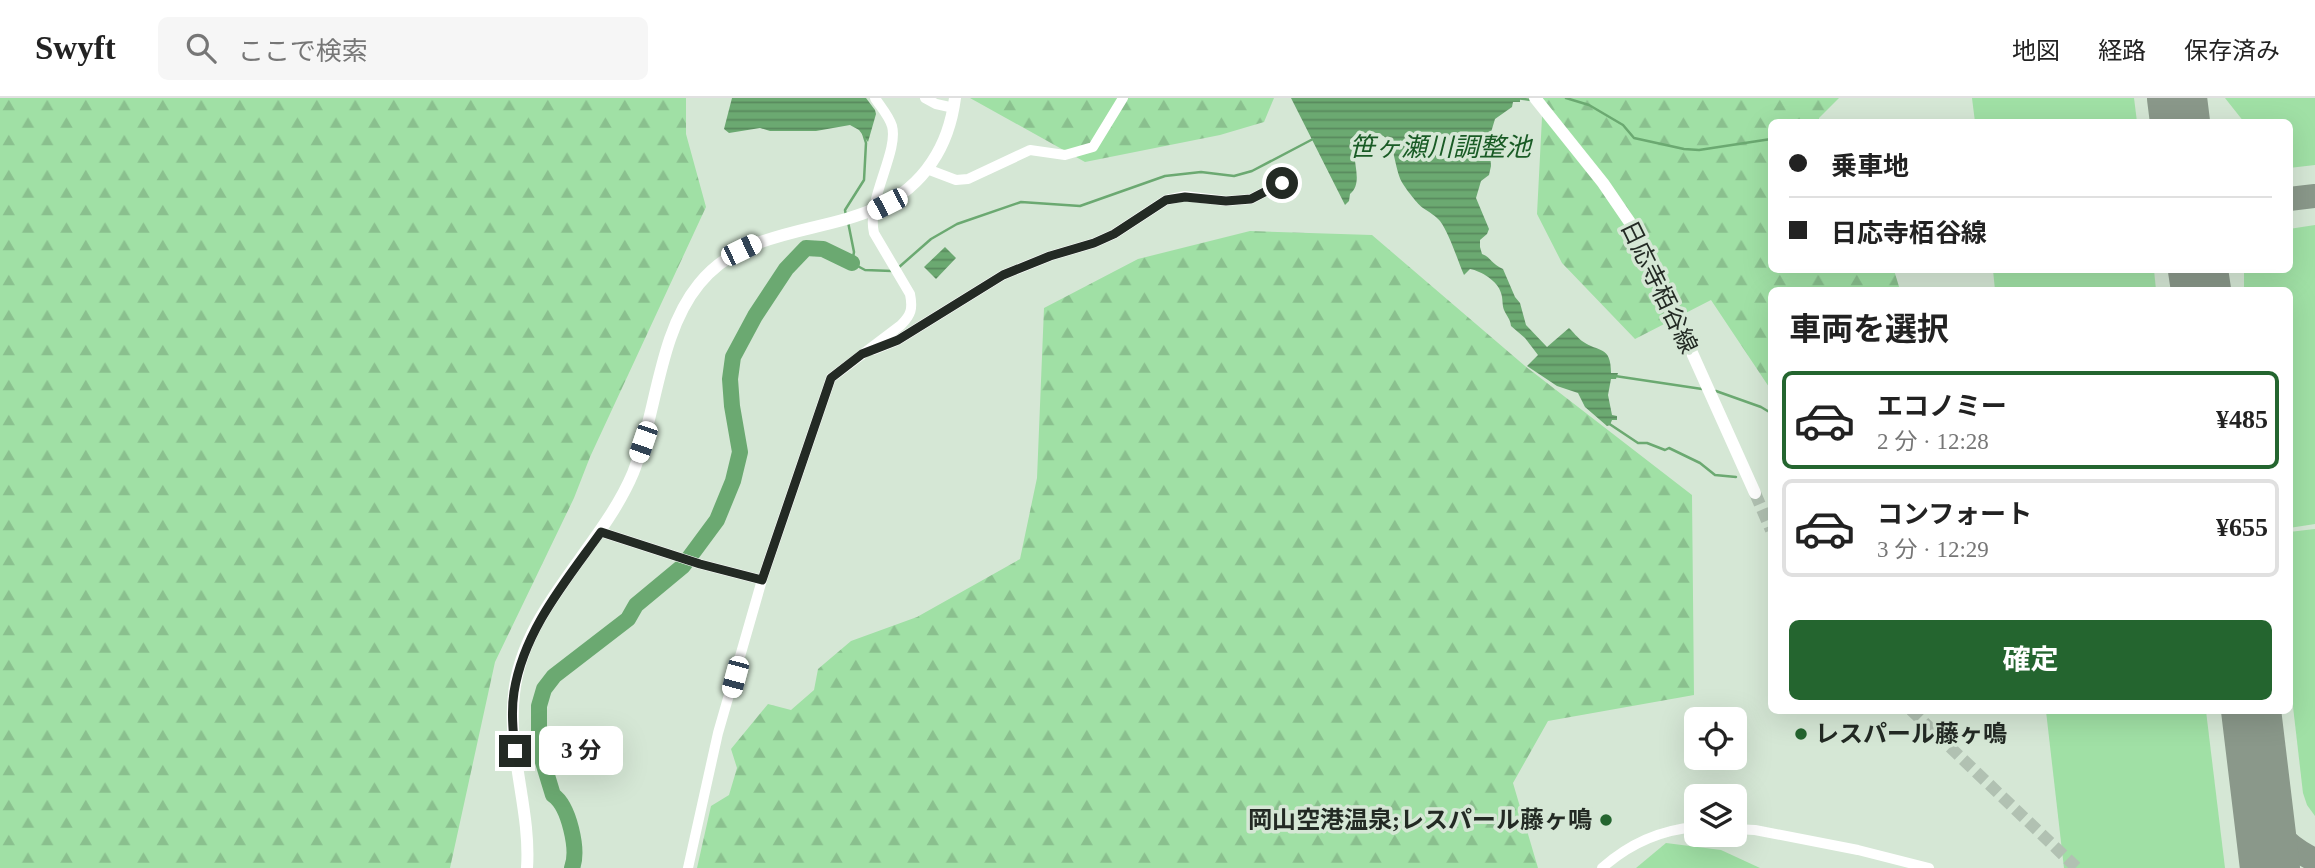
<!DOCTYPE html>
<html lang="ja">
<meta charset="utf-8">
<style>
:root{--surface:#fff;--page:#f6f6f6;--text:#222;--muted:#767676;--line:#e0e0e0;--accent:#24652f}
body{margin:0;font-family:"Times New Roman","Noto Sans JP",serif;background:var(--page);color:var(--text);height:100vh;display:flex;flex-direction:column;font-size:26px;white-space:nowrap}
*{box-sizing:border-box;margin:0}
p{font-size:23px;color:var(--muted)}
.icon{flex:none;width:38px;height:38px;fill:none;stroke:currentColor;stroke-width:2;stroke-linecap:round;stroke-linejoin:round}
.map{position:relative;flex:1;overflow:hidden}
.sheet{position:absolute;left:1768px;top:189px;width:525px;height:427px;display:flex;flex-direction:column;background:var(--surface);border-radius:10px;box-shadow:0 7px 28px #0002}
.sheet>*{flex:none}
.banner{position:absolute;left:1768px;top:21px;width:525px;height:154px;border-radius:10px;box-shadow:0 7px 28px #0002;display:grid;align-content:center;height:154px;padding:0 21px;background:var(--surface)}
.tools{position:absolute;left:1684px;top:609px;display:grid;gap:14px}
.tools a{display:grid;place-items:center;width:63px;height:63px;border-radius:10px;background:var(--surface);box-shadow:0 7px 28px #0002;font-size:35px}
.end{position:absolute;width:32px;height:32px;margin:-16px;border:9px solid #232a24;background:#fff;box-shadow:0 0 0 4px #fff}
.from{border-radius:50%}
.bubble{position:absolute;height:49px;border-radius:10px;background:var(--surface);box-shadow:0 7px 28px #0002;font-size:23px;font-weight:700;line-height:49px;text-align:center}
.car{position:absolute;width:21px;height:42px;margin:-21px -10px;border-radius:9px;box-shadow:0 0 5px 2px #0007;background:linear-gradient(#fff 24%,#345 0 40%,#fff 0 76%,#345 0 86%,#fff 0)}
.banner b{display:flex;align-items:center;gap:24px;height:66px;font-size:26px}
.banner b+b{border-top:2px solid var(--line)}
.banner i{width:18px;height:18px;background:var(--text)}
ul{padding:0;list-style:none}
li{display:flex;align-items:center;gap:21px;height:98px;margin:0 14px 10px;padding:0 7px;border:4px solid var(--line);border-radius:10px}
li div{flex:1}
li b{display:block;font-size:26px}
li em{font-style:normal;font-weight:700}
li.current{border-color:var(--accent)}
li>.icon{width:63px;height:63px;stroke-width:1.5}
h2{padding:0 21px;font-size:32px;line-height:84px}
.primary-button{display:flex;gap:14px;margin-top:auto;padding:14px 21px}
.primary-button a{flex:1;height:80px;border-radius:10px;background:var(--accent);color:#fff;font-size:28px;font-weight:700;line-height:80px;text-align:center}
header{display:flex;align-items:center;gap:42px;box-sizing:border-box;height:98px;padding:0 35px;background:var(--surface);border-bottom:2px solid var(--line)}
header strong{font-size:33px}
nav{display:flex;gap:38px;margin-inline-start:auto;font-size:24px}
.search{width:490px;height:63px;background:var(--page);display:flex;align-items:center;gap:18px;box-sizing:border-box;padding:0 24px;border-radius:10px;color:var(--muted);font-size:26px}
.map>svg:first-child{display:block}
</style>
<header>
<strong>Swyft</strong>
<div class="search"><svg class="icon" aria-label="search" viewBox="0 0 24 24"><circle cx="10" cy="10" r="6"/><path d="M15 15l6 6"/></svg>ここで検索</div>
<nav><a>地図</a><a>経路</a><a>保存済み</a></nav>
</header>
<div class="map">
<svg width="2315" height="770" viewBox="0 0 2315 770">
<defs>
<pattern id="forest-firs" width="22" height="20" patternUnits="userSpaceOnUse" patternTransform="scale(1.75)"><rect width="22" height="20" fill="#a0e0a5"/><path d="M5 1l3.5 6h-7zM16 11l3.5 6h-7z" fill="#8ac08e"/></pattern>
<pattern id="water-rules" width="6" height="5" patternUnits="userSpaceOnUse" patternTransform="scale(1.75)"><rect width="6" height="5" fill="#6ba971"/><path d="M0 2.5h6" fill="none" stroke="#588a5d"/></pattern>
</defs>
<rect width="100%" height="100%" fill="#d5e7d5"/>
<!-- green -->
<g fill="#a0e0a5">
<path d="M 1972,0 L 2134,0 L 2137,24 L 1975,24 Z"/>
<path d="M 2225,0 L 2315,0 L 2315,67 L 2289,70 L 2289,24 L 2244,24 Z"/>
<path d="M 2315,127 L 2315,426 L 2289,430 L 2289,192 L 2244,192 L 2244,172 L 2289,172 L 2289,131 Z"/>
<path d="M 1993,172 L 2154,172 L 2156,192 L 1995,192 Z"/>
<path d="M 2315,431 L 2315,718 L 2307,707 L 2303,695 L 2289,574 L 2289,434 Z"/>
<path d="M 2046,613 L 2206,613 L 2225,770 L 2064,770 Z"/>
<path d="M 1666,745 L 1721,752 L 1760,770 L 1636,770 Z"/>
</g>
<!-- forest -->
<g fill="url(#forest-firs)">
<path d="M 0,0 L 686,0 L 686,36 L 706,109 L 590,359 L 574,400 L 495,564 L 450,770 L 0,770 Z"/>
<path d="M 970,0 L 1274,0 L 1264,24 L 1220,37 L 1085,64 Z"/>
<path d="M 1543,0 L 1839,0 L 1819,20 L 1819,24 L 1771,24 L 1771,172 L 1894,172 L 1900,192 L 1771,192 L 1771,292 L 1711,202 L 1635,241 L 1562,165 L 1537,116 Z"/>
<path d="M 1250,133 L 1372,137 L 1525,268 L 1692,397 L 1694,597 L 1548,623 L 1513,685 L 1538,770 L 697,770 L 711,708 L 729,697 L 737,670 L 731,651 L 768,606 L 791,612 L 814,592 L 818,571 L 851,543 L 917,519 L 1020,461 L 1037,380 L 1044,210 L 1138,161 Z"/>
</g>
<!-- water -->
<g fill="url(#water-rules)">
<path d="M 732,0 L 866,0 L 875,12 L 876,16 L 868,44 L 859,32 L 850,27 L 816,33 L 770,33 L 760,30 L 729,35 L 724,31 Z"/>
<path d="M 1291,0 L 1520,0 L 1520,4 L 1513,4 L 1512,9 L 1495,21 L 1489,41 L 1491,68 L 1489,77 L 1481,83 L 1476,100 L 1489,131 L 1487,136 L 1480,142 L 1480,149 L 1482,156 C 1492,160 1491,166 1503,171 L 1515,199 L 1520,205 L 1526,227 L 1547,249 L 1569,230 C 1573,234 1578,240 1582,243 C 1599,255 1611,247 1611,275 L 1618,275 L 1616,281 L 1611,281 L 1608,297 L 1612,317 L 1617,318 L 1617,322 L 1612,322 L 1610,327 L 1607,328 L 1585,309 L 1578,295 L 1557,288 L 1527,268 L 1538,257 L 1525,240 L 1511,228 C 1510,220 1507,219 1504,212 C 1502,207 1503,200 1501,195 C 1498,183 1481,173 1470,171 L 1464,177 C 1457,161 1450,137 1440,123 C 1436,118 1429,114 1423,110 C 1418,107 1406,91 1403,86 C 1395,74 1395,49 1387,41 C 1381,35 1371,32 1363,37 C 1342,50 1368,81 1350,96 L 1349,103 L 1345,107 Z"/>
<path d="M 945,149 L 956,160 L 936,181 L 924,169 Z"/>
</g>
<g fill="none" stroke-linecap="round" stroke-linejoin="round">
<!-- stream -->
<g stroke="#6ba971" stroke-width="2.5">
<path d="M 1516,0 L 1531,2"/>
<path d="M 1566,0 L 1589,7 L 1623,27 L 1634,40 L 1684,51 L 1699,52 L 1771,41"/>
<path d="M 846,118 L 845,112 L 864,82 L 866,45 L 863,35"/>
<path d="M 848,124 L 854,154 L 852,165 L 865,172 L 892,173"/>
<path d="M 898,170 L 931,141 L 957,126 L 1021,104 L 1080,108 L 1165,78 L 1201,74 L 1234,78 L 1252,73 L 1313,41"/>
<path d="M 1615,278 L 1702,291"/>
<path d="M 1716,293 L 1761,309 L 1771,315"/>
<path d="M 1608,325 L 1638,345 L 1647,345 L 1665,352 L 1669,350 L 1700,365 L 1715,377 L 1736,379"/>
</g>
<!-- river -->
<path stroke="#6ba971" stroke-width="16" d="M 572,770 C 579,752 569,708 553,697 L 539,651 L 539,608 L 544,591 L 554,578 L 628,521 L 636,507 L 683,468 L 717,422 L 733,383 L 740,354 L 732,308 L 730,281 L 733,259 L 755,218 L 786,171 L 806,150 L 823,151 L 852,165"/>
<!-- taxiway -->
<g stroke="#8a988a" stroke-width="24">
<path d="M 2289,101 L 2315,98"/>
<path d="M 2201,192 L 2201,172"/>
<path d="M 2264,718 C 2277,737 2293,752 2315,762"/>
</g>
<!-- runway -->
<g stroke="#8a988a" stroke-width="60">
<path d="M 2177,0 L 2180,24"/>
<path d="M 2198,172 L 2201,192"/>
<path d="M 2251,612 L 2270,770"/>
</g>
<!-- major-tunnel -->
<g stroke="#b1c1b2" stroke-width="12" stroke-dasharray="12 6" stroke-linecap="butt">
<path d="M 1755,395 L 1771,432"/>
<path d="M 1911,612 L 2077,770"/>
</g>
<!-- minor -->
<g stroke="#fff" stroke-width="10">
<path d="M 925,0 L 936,6 L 954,10"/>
<path d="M 927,71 L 956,82 L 968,81 L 1030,52 L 1065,57 L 1093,49 L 1123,0"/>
<path d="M 873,252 L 898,242 L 1003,177 L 1050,158 L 1094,145 L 1114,136 L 1166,102 L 1185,98 L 1226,103 L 1251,101 L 1282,85"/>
<path d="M 601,434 L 700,466 L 762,482"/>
<path d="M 1734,731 L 1755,732 L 1858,752 L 1929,770"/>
<path d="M 688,770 L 718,635 L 762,482 L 831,280 L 901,227 C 911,217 913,211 910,196 L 874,135 C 866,102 899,54 892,28 C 889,18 880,8 875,0"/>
<path d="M 1602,770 C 1629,746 1659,732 1696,729"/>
</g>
<!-- major -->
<g stroke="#fff" stroke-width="12">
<path d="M 1535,0 L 1603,85 L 1633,129 L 1657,177 L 1755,395"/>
<path d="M 527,770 C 531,712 507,655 514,596 C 522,512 601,451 633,375 C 657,315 658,236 699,186 C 760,110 876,149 932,64 C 945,45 952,23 955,0"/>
</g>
</g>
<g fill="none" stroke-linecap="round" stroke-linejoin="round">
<!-- route -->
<path stroke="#232a24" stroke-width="9" d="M 515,653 C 513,633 511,613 514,594 C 524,532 566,483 601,434 L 700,466 L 762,482 L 831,280 L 862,256 L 898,242 L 1003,177 L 1050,158 L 1094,145 L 1114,136 L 1166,102 L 1185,99 L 1226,103 L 1251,101 L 1282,85"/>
</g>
<!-- markers -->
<g fill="#24652f" stroke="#d5e7d5" stroke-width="2.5">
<circle cx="1801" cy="636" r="7"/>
<circle cx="1606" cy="722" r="7"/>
</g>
<g text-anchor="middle" stroke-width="7" stroke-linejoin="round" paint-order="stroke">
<!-- street labels -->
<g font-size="24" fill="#232a24" stroke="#d5e7d5">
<text transform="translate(1659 189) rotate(64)" y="8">日応寺栢谷線</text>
</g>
<!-- poi labels -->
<g font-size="24" font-weight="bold" fill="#232a24" stroke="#d5e7d5" text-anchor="start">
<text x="1815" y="644">レスパール藤ヶ鳴</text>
<text x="1592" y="730" text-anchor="end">岡山空港温泉;レスパール藤ヶ鳴</text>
</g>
<!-- water labels -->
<g font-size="26" font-style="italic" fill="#195b25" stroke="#d5e7d5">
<text x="1440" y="58">笹ヶ瀬川調整池</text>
</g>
</g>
</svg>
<div class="tools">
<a><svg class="icon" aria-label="locate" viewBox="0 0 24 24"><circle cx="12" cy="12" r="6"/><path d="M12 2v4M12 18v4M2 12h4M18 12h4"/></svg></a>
<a><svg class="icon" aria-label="layers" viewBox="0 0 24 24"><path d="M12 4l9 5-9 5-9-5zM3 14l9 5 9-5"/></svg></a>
</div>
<i class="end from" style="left:1282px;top:85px"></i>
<i class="end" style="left:515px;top:653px"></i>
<div class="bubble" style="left:539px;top:628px;width:84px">3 分</div>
<i class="car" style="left:887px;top:106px;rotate:243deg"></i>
<i class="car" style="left:741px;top:152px;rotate:64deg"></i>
<i class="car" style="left:643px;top:344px;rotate:199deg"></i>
<i class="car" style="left:735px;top:579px;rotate:195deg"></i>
<div class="banner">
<b><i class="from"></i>乗車地</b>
<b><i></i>日応寺栢谷線</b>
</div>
<section class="sheet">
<h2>車両を選択</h2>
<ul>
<li class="current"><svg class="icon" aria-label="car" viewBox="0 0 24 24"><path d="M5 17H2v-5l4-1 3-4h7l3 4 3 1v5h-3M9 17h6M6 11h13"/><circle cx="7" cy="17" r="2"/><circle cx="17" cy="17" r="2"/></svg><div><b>エコノミー</b><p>2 分 · 12:28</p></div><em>¥485</em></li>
<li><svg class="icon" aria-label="car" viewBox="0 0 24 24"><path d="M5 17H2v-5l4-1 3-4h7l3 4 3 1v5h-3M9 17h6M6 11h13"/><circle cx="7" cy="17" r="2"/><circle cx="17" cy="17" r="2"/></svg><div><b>コンフォート</b><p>3 分 · 12:29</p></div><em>¥655</em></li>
</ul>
<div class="primary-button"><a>確定</a></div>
</section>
</div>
